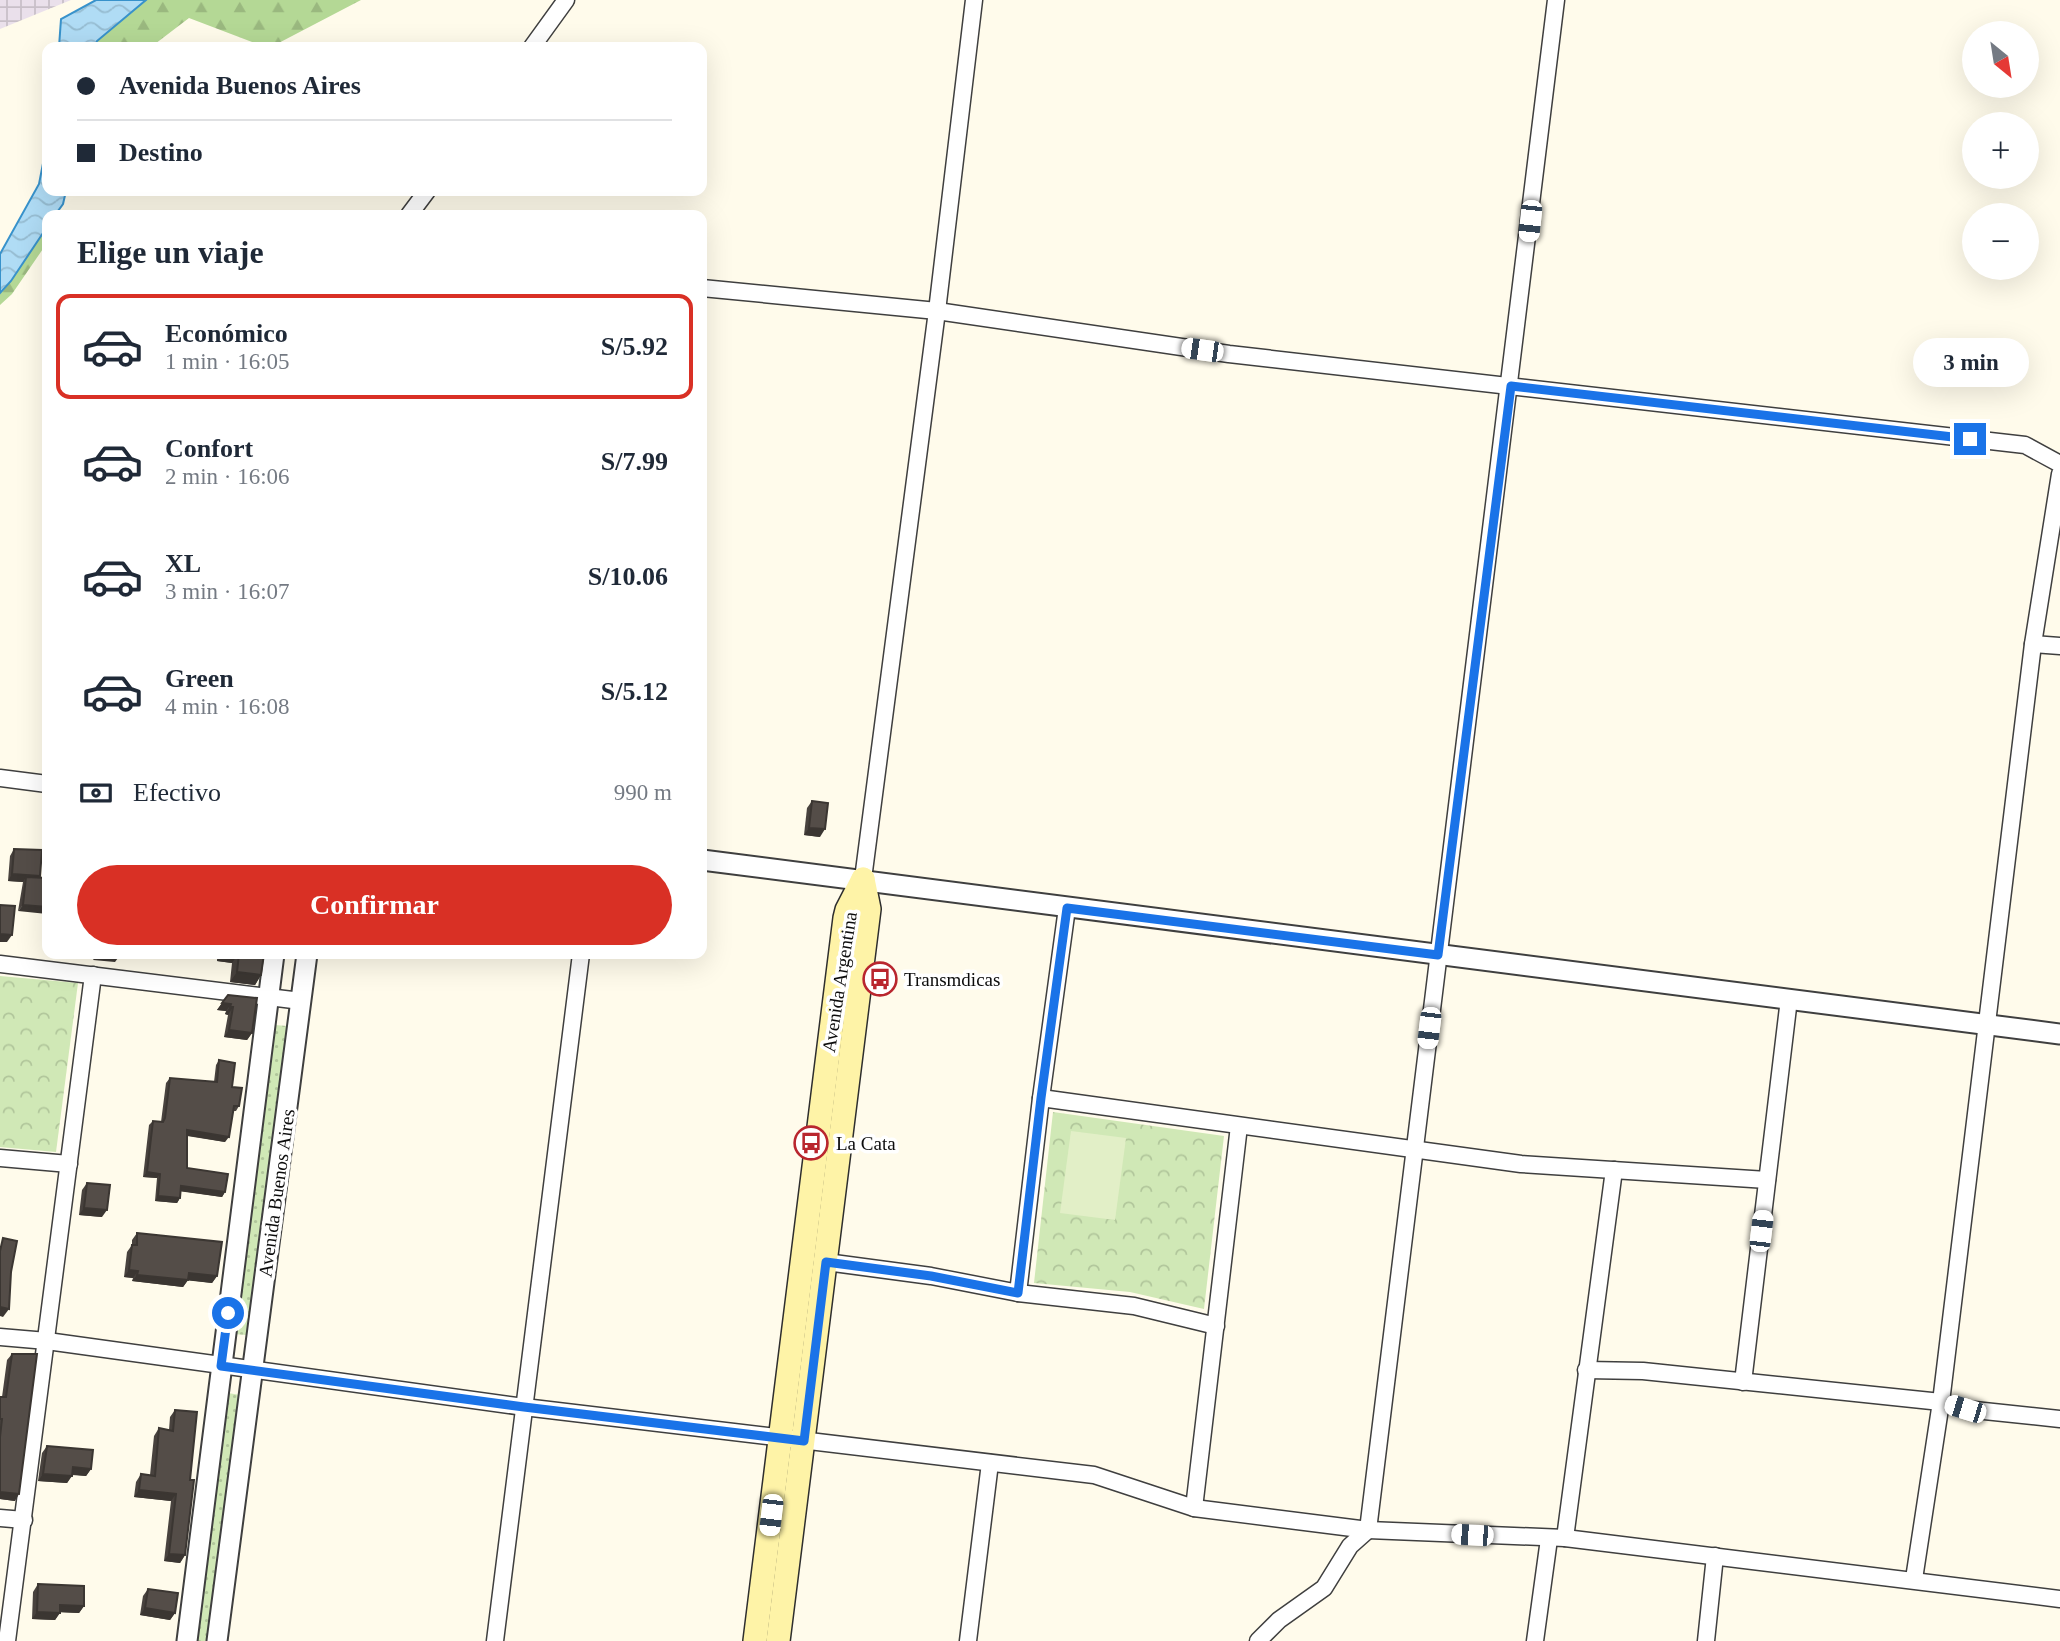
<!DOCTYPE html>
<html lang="es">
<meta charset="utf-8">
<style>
:root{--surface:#fff;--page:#f2f2f3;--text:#1f2937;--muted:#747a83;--line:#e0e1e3;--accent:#d93025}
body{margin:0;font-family:Georgia,serif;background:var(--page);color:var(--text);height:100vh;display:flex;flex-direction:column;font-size:26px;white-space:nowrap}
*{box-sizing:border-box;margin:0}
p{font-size:23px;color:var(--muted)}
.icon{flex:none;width:38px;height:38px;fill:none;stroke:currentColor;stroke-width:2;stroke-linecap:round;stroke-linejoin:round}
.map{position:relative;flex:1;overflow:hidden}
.side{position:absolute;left:42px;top:210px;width:665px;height:749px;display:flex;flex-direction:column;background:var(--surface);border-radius:14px;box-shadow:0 7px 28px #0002}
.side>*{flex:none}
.hud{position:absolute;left:42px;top:42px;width:665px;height:154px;border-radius:14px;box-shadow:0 7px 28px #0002;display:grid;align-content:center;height:154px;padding:0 35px;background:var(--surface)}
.needle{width:46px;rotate:150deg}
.tools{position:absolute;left:1962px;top:21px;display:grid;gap:14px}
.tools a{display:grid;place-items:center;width:77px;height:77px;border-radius:50%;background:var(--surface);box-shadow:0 7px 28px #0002;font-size:35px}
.end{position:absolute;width:32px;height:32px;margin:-16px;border:9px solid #1a73e8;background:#fff;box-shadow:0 0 0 4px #fff}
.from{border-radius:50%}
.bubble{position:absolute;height:49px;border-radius:24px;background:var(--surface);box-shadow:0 7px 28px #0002;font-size:23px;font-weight:700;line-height:49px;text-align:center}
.car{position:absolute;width:21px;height:42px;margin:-21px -10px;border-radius:9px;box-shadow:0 0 5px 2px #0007;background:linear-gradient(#fff 24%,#345 0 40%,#fff 0 76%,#345 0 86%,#fff 0)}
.hud b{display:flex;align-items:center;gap:24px;height:66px;font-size:26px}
.hud b+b{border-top:2px solid var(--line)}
.hud i{width:18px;height:18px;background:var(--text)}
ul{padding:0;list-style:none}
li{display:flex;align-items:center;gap:21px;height:105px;margin:0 14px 10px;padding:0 21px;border:4px solid transparent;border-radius:14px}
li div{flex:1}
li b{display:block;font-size:26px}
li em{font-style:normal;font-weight:700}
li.current{border-color:var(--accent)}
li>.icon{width:63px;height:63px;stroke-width:1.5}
h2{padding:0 35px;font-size:32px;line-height:84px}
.pay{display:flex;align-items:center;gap:18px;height:77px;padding:0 35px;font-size:26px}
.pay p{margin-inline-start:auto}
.button{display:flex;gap:14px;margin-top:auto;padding:14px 35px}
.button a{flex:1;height:80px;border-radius:42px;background:var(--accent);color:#fff;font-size:28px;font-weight:700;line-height:80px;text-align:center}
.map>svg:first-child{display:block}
</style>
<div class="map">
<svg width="2060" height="1641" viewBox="0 0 2060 1641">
<defs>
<pattern id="industrial-grid" width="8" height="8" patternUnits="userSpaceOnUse" patternTransform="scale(1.75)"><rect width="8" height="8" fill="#eae0eb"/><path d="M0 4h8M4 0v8" fill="none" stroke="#c8bfc8"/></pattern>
<pattern id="grass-dots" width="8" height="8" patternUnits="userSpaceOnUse" patternTransform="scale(1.75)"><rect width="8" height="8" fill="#d0e8b6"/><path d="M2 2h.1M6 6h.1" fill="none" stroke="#b1c69b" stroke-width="1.8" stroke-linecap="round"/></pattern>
<pattern id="forest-firs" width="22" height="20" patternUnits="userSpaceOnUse" patternTransform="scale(1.75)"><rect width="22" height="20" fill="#b4d895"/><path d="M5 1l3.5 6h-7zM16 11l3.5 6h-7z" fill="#9ab87f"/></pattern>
<pattern id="park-crowns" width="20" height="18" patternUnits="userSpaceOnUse" patternTransform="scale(1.75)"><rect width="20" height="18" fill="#d0e8b6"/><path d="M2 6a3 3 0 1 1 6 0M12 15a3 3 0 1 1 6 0" fill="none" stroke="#b1c69b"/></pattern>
<pattern id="water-waves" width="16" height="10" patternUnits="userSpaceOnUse" patternTransform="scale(1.75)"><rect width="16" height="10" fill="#b0dcf5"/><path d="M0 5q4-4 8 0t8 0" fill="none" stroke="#96bcd1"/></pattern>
</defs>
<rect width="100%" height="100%" fill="#fffbeb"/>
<!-- industrial -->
<path fill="url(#industrial-grid)" d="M 0,0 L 71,0 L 0,29 Z"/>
<!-- grass -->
<g fill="url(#grass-dots)">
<path d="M 275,1025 L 287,1026 L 246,1335 L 233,1334 Z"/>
<path d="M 228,1393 L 240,1395 L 209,1641 L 196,1641 Z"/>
</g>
<!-- forest -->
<g fill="url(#forest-firs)">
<path d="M 146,0 L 361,0 L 271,47 L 265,47 L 189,18 L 151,47 L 95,47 L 97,41 Z"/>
<path d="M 38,213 L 67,214 L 47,215 L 47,243 L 12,294 L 0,305 L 0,268 Z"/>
</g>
<!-- park -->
<g fill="url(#park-crowns)">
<path d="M 0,976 L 78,983 L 56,1152 L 0,1147 Z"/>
<path d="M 1053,1112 L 1224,1136 L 1204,1309 L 1130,1292 L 1034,1283 Z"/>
</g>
<!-- pitch -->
<path fill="#e2efc7" d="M 1071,1131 L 1126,1138 L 1115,1220 L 1060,1213 Z"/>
<!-- water -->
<g fill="url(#water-waves)" stroke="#3892cb" stroke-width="2">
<path d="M 96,0 L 146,0 L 97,41 L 95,47 L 59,47 L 61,19 Z"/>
<path d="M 47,143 L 47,191 L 66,191 L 63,204 L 55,215 L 47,215 L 47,227 L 11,281 L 0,293 L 0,254 L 39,184 Z"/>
</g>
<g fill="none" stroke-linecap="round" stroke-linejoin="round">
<defs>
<g id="minor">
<path d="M 532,47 L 566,0"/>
<path d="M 409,215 L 427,191"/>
<path d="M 702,288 L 937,311 L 1229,354 L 2025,445 L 2060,464"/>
<path d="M 2033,644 L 2060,646"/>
<path d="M 0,778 L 47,784"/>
<path d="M 863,879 L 937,311 L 974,0"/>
<path d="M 0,964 L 301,1001"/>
<path d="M 1041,1098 L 1521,1164 L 1767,1180"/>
<path d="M 0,1158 L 69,1164"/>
<path d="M 826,1262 L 931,1276 L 1018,1293 L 1134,1306 L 1216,1326"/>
<path d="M 1018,1293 L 1041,1098 L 1067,908"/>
<path d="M 0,1337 L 47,1341 L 524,1407 L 1094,1475 L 1194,1508 L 1368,1530 L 1565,1538 L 2060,1599"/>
<path d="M 1586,1370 L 1643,1371 L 1941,1402 L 1965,1409 L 2060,1419"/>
<path d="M 1743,1382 L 1789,999"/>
<path d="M 1194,1508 L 1239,1126"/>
<path d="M 0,1518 L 24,1520"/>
<path d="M 1565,1538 L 1614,1170"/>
<path d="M 1914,1579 L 1941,1402 L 2033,644 L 2060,474"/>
<path d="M 7,1641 L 93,975"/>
<path d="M 495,1641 L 581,954"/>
<path d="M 968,1641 L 990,1463"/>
<path d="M 1258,1641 L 1279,1620 L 1324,1588 L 1350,1546 L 1368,1530 C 1428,1020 1496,510 1556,0"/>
<path d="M 1535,1641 L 1549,1539"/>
<path d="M 1706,1641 L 1715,1556"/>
</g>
<g id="tertiary">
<path d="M 702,860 L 2060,1034"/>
<path d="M 187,1641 L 274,954"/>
<path d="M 217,1641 L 307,954"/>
</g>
<g id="secondary">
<path d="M 755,1641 L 845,918 L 847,910 L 863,879"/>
<path d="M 778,1641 L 869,909 L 863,879"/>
</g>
</defs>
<!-- minor casing -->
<use href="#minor" stroke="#3f3f3f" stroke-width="19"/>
<!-- tertiary casing -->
<use href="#tertiary" stroke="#3f3f3f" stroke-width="23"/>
<!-- secondary casing -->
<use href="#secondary" stroke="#2e2e2e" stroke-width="26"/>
<!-- minor -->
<use href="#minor" stroke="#fff" stroke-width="16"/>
<!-- tertiary -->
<use href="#tertiary" stroke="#fff" stroke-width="19"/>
<!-- secondary -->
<use href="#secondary" stroke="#fef3a7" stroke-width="23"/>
</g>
<!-- wall -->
<g fill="#48423e">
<path d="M 812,801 L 820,837 L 804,835 L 807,808 Z"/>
<path d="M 14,849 L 40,876 L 39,878 L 47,878 L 18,911 L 23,882 L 8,881 L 10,856 Z"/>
<path d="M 217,954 L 264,954 L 261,975 L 255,985 L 230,982 L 232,963 L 217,961 Z"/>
<path d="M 228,995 L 252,1033 L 247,1040 L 224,1037 L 228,1015 L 225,1014 L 226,1011 L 217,1010 Z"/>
<path d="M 219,1060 L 232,1087 L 239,1106 L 236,1111 L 233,1111 L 225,1142 L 187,1136 L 187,1168 L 225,1192 L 222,1197 L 181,1191 L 180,1198 L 177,1203 L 155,1201 L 157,1178 L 143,1177 L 149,1125 L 153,1121 L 161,1122 L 166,1083 L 170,1078 L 214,1082 L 216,1065 Z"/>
<path d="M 87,1183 L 102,1217 L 79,1215 L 82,1190 Z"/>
<path d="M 137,1233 L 217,1276 L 212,1283 L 188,1280 L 183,1287 L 132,1281 L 133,1278 L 124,1277 L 127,1252 L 132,1245 L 132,1240 Z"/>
<path d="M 12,1354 L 15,1501 L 0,1499 L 0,1397 L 2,1397 L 7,1360 Z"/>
<path d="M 175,1410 L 190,1480 L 185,1555 L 180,1563 L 164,1561 L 171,1501 L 134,1497 L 136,1482 L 141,1474 L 150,1475 L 154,1436 L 159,1428 L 169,1430 L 170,1417 Z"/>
<path d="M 47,1446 L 91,1469 L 86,1476 L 72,1475 L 67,1483 L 38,1481 L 42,1453 Z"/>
<path d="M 38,1584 L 84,1606 L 79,1613 L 60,1612 L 55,1620 L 32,1619 L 33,1592 Z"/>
<path d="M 148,1589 L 175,1613 L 170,1620 L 140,1615 L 143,1596 Z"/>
</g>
<!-- shaded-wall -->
<g fill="#3b3632">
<path d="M 809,828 L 825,829 L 820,837 L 804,835 Z"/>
<path d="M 12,874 L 40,876 L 36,883 L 26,877 L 23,882 L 8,881 Z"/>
<path d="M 23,905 L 47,907 L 47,914 L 18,911 Z"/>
<path d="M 0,934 L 12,935 L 7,942 L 0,942 Z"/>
<path d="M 97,954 L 121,954 L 115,962 L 93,960 Z"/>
<path d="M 222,954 L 238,954 L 232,963 L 217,961 Z"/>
<path d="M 237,972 L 261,975 L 255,985 L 230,982 Z"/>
<path d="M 222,1003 L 231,1004 L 226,1011 L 217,1010 Z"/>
<path d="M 230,1007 L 233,1007 L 228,1015 L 225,1014 Z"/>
<path d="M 229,1030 L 252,1033 L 247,1040 L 224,1037 Z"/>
<path d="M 187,1130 L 229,1137 L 225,1142 L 184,1135 Z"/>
<path d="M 147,1172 L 160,1174 L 157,1178 L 143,1177 Z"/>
<path d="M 181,1186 L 225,1192 L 222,1197 L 178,1191 Z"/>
<path d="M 158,1196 L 180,1198 L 177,1203 L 155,1201 Z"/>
<path d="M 84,1208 L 107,1210 L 102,1217 L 79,1215 Z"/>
<path d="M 129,1270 L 138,1271 L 133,1278 L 124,1277 Z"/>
<path d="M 189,1273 L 217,1276 L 212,1283 L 184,1280 Z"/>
<path d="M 137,1275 L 188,1280 L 183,1287 L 132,1281 Z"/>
<path d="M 0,1307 L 9,1309 L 3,1317 L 0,1316 Z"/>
<path d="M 73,1467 L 91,1469 L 86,1476 L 68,1474 Z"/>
<path d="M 43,1474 L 72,1476 L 67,1483 L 38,1481 Z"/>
<path d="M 139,1490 L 176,1494 L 171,1501 L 134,1497 Z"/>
<path d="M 0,1492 L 19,1494 L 15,1501 L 0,1499 Z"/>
<path d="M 169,1554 L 185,1555 L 180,1563 L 164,1561 Z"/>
<path d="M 60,1605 L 84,1606 L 79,1613 L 55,1612 Z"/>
<path d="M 145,1608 L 175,1613 L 170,1620 L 140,1615 Z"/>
<path d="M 37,1612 L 60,1613 L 55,1620 L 32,1619 Z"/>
</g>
<!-- building -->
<g fill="#544d48" stroke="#3b3632" stroke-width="2">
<path d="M 812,801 L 828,803 L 825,829 L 809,828 Z"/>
<path d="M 14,849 L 42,850 L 40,876 L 12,874 Z"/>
<path d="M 26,877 L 47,878 L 47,907 L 23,905 Z"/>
<path d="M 0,905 L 15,906 L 12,935 L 0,934 Z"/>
<path d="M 239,954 L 264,954 L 261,975 L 237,972 Z"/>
<path d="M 228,995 L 257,998 L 252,1033 L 229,1030 L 233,1007 L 230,1007 L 231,1004 L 222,1003 Z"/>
<path d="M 219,1060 L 235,1063 L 232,1087 L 242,1088 L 239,1106 L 234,1106 L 229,1137 L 187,1130 L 187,1168 L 228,1174 L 225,1192 L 181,1186 L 180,1198 L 158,1196 L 160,1174 L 147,1172 L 153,1121 L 163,1122 L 165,1118 L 170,1078 L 217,1082 Z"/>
<path d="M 87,1183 L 110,1185 L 107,1210 L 84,1208 Z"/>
<path d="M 137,1233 L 222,1242 L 217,1276 L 189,1273 L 188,1280 L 137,1275 L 138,1271 L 129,1270 L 132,1245 L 137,1245 Z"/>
<path d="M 3,1238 L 17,1241 L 11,1272 L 9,1309 L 0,1307 L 0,1251 Z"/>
<path d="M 12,1354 L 37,1354 L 19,1494 L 0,1492 L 0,1437 L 2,1419 L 0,1419 L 0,1397 L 6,1397 Z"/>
<path d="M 175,1410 L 197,1412 L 190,1480 L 194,1480 L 185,1555 L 169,1554 L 176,1494 L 139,1490 L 141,1474 L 155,1476 L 159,1428 L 173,1431 Z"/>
<path d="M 47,1446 L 93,1450 L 91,1469 L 73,1467 L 72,1476 L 43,1474 Z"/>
<path d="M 38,1584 L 84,1586 L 84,1606 L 60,1605 L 60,1613 L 37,1612 Z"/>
<path d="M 148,1589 L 178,1593 L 175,1613 L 145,1608 Z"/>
</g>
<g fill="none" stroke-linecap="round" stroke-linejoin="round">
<!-- route -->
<path stroke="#1a73e8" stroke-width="9" d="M 228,1313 L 221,1366 L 524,1407 L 804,1441 L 826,1262 L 931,1276 L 1018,1293 L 1041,1098 L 1067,908 L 1438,955 L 1511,386 L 1970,439"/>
</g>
<!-- icons -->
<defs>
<symbol id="bus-ring" viewBox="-11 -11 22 22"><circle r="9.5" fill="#fff" stroke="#b9262e" stroke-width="1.5"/><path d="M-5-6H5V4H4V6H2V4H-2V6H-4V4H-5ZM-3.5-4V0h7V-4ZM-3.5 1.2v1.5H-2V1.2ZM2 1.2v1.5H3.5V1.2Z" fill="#b9262e"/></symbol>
</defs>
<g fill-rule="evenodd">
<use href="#bus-ring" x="861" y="960" width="38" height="38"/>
<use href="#bus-ring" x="792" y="1124" width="38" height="38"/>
</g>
<g text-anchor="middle" stroke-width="7" stroke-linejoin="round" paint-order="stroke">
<!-- poi labels -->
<g font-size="19" fill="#0c0c0c" stroke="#fff" text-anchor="start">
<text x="904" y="986">Transmdicas</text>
<text x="836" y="1150">La Cata</text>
</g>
<!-- street labels -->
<g font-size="19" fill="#0c0c0c" stroke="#fff">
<text transform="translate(839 982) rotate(-81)" y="7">Avenida Argentina</text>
<text transform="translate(276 1193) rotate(-82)" y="7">Avenida Buenos Aires</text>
</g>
</g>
</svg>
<div class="tools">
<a><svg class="needle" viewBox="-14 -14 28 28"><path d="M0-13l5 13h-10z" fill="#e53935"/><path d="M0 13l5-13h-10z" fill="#747a83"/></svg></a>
<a>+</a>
<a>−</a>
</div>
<i class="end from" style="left:228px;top:1313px"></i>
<i class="end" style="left:1970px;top:439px"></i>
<div class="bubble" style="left:1913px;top:338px;width:116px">3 min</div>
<i class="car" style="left:1530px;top:221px;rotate:186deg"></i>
<i class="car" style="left:1202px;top:350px;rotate:278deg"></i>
<i class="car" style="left:1429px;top:1028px;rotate:187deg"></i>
<i class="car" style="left:1761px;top:1231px;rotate:7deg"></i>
<i class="car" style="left:1965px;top:1409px;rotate:287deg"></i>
<i class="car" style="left:771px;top:1515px;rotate:187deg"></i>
<i class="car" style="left:1472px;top:1535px;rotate:273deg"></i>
<div class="hud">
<b><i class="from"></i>Avenida Buenos Aires</b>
<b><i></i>Destino</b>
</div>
<section class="side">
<h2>Elige un viaje</h2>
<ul>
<li class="current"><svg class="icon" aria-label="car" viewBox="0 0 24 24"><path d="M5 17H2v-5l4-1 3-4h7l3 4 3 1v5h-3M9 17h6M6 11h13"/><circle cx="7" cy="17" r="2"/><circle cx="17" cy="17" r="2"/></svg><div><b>Económico</b><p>1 min · 16:05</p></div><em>S/5.92</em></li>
<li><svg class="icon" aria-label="car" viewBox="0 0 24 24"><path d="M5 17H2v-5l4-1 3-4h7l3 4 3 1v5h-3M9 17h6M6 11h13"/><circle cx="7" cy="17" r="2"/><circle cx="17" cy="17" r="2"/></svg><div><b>Confort</b><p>2 min · 16:06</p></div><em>S/7.99</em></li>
<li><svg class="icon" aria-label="car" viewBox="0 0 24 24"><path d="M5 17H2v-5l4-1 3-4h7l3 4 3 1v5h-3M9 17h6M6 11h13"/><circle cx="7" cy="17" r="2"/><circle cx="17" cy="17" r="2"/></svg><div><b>XL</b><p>3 min · 16:07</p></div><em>S/10.06</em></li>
<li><svg class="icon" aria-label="car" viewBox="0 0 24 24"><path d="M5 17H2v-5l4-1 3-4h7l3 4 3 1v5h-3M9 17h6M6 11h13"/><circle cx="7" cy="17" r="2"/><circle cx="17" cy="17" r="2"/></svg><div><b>Green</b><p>4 min · 16:08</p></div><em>S/5.12</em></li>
</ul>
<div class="pay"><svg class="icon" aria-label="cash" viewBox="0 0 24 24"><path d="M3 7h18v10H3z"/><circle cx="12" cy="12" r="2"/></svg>Efectivo<p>990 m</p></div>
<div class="button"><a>Confirmar</a></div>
</section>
</div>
